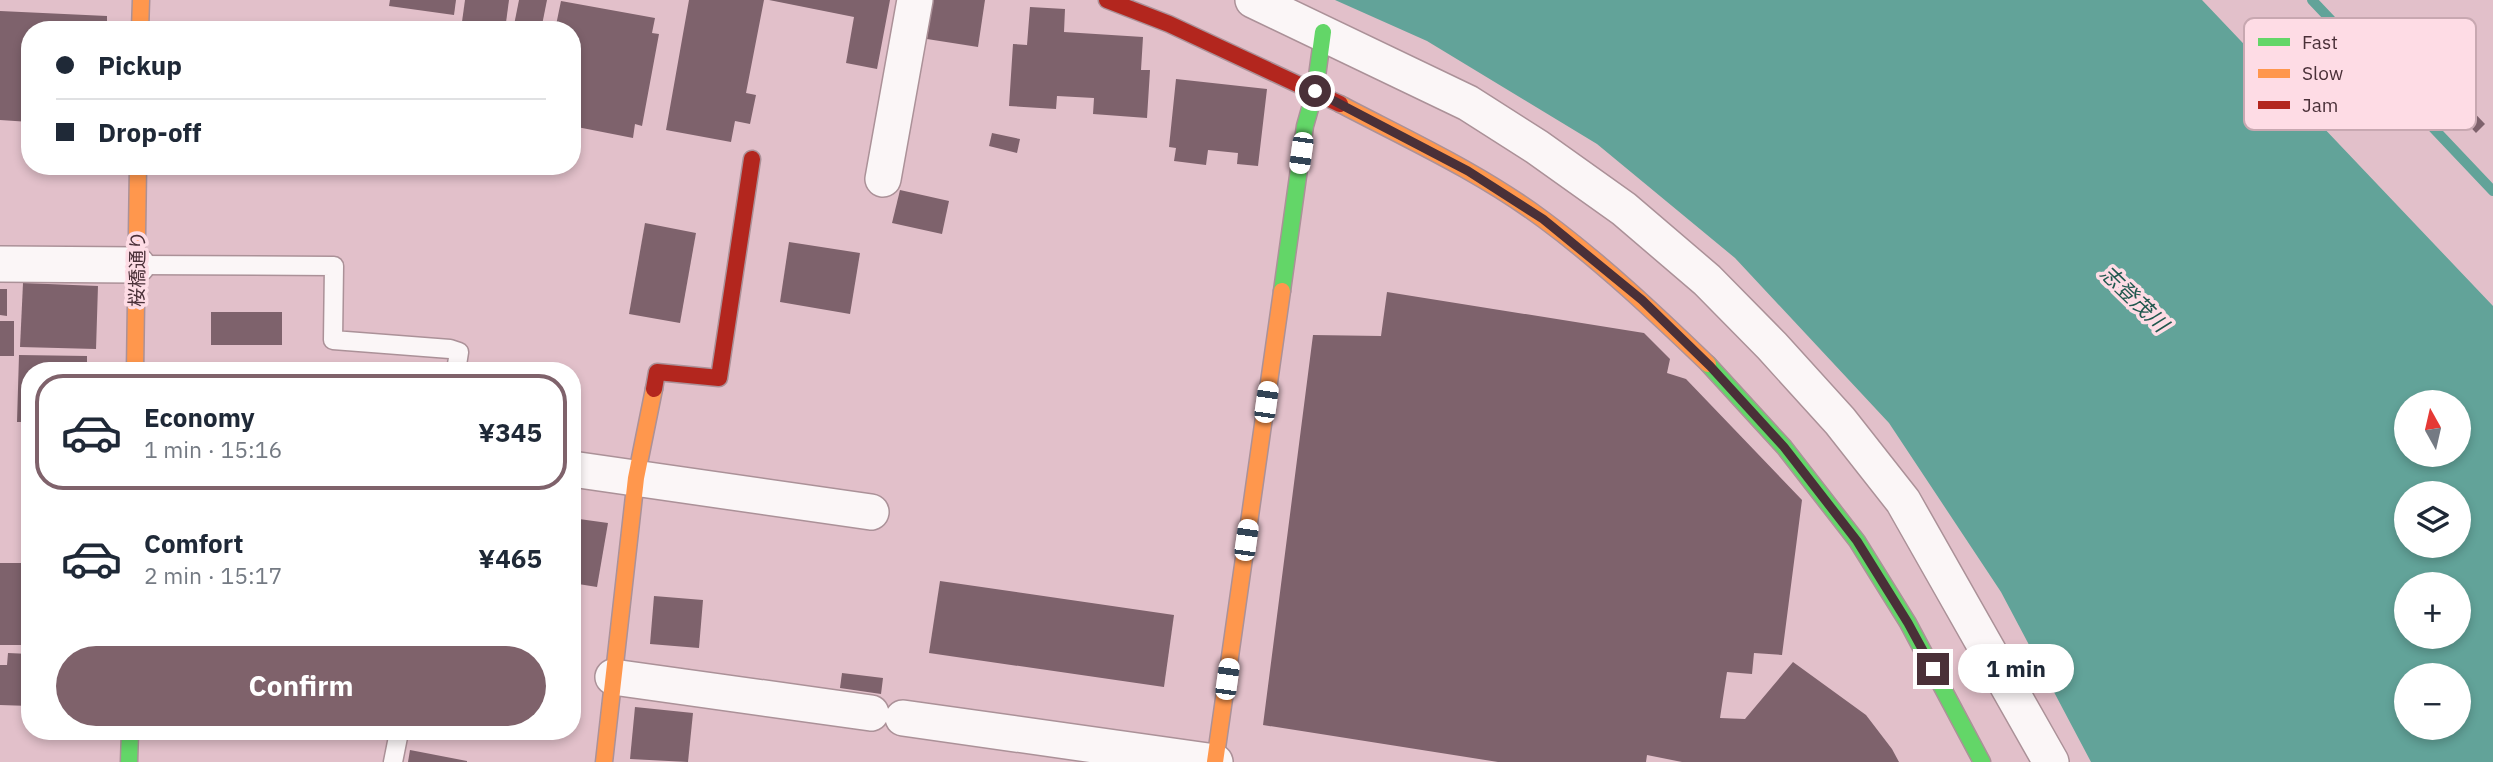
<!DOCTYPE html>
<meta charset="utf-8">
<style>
:root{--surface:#fff;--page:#f2f2f3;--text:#1f2937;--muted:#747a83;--line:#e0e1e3;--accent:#7f626b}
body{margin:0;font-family:"IBM Plex Sans","Noto Sans JP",sans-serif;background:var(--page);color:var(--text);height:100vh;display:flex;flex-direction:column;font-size:26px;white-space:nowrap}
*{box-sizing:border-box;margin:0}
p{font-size:23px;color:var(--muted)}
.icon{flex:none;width:38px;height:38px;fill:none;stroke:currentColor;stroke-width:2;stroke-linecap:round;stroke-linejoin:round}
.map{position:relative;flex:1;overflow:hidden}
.sheet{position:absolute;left:21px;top:362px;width:560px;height:378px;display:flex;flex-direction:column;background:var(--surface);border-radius:28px;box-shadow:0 4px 10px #0003}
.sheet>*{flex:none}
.hud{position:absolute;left:21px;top:21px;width:560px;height:154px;border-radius:28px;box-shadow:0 4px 10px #0003;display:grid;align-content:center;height:154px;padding:0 35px;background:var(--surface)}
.needle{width:46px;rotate:352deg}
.fabs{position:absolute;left:2394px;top:390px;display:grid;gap:14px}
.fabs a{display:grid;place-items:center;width:77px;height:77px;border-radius:50%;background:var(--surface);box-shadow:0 4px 10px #0003;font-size:35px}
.end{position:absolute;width:32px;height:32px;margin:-16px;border:9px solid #4a3038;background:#fff;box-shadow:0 0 0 4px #fff}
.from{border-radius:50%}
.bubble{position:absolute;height:49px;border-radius:24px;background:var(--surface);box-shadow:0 4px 10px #0003;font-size:23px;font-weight:700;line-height:49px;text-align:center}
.car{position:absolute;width:21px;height:42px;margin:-21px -10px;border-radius:9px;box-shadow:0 0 5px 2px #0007;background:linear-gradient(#fff 24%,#345 0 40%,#fff 0 76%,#345 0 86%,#fff 0)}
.hud b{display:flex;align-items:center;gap:24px;height:66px;font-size:26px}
.hud b+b{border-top:2px solid var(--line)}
.hud i{width:18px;height:18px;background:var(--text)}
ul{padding:12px 0 0;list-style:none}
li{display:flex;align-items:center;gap:21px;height:116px;margin:0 14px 10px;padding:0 21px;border:4px solid transparent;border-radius:28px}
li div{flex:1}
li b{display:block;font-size:26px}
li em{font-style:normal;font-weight:700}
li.active{border-color:var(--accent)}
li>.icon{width:63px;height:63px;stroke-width:1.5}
.primary-button{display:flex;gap:14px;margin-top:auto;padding:14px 35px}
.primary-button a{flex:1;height:80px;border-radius:42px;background:var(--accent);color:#fff;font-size:28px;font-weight:700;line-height:80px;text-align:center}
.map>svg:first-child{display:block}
</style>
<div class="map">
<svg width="2493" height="762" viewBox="0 0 2493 762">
<rect width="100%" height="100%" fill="#e2c0ca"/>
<!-- water -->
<path fill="#62a399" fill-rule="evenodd" d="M 1335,0 L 2202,0 L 2493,306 L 2493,762 L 2091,762 L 2001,592 L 1889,423 L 1735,258 L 1597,144 L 1427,41 ZM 2406,402 L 2459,402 L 2459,455 L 2406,455 ZM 2406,494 L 2459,494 L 2459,546 L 2406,546 ZM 2406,584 L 2459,584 L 2459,637 L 2406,637 ZM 2406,676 L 2459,676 L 2459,728 L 2406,728 Z"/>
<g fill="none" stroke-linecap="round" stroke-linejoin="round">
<!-- stream -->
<path stroke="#62a399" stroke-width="10" d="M 2312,0 L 2493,191"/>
</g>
<!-- building -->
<g fill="#7e626c">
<path d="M 390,0 L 456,0 L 454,15 L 389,6 Z"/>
<path d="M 465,0 L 509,0 L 505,30 L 461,29 Z"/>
<path d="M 519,0 L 547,0 L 541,30 L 513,30 Z"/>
<path d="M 689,0 L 764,0 L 746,93 L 756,95 L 750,124 L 735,121 L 731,142 L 666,130 Z"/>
<path d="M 769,0 L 890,0 L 877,69 L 846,63 L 854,17 Z"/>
<path d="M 933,0 L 985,0 L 978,47 L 927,39 Z"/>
<path d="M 561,1 L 655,18 L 652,33 L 659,34 L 642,126 L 635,124 L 633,138 L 572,126 L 572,30 L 555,30 Z"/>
<path d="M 1030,7 L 1065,9 L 1064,32 L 1143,37 L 1141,70 L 1150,70 L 1147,118 L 1093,114 L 1094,98 L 1057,96 L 1056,109 L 1009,106 L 1013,44 L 1027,45 Z"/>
<path d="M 0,11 L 107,16 L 107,30 L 30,30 L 30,122 L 0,120 Z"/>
<path d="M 2392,27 L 2485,124 L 2476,133 L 2383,35 Z"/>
<path d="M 1176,79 L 1267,89 L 1258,166 L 1237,164 L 1238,153 L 1208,150 L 1206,165 L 1174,161 L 1176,148 L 1169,147 Z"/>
<path d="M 992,133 L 1020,139 L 1017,153 L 989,146 Z"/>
<path d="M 900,190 L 949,201 L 942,234 L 892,223 Z"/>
<path d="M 645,223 L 696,233 L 680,323 L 629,314 Z"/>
<path d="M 789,242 L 860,253 L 850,314 L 780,302 Z"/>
<path d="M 23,283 L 98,286 L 96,349 L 20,347 Z"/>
<path d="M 0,289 L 7,289 L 7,316 L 0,315 Z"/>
<path d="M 1387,292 L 1644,333 L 1670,359 L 1667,373 L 1686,379 L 1802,500 L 1782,655 L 1754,653 L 1752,674 L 1727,672 L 1720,718 L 1745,719 L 1793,662 L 1866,715 L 1892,749 L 1899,762 L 1682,762 L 1647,755 L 1646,762 L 1498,762 L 1263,725 L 1313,335 L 1381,336 Z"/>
<rect x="211" y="312" width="71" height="33"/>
<rect x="0" y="321" width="14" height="35"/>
<path d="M 19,355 L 87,356 L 87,371 L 30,371 L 30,422 L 17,422 Z"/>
<path d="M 572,518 L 608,523 L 597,587 L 572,583 Z"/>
<rect x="0" y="563" width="30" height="82"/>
<path d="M 940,581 L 1174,615 L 1164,687 L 929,653 Z"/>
<path d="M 654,596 L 703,600 L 699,648 L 650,644 Z"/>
<path d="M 8,653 L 30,654 L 30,706 L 0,705 L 0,665 L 7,665 Z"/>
<path d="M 842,673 L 883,678 L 881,694 L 840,688 Z"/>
<path d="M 635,707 L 693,713 L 688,762 L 630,759 Z"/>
<path d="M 410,750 L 467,761 L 467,762 L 408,762 Z"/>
</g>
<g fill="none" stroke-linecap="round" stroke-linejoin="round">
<defs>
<g id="lane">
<path d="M 137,265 L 334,266 L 333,340 L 450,349 L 459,352 L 456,371"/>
<path d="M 393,762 L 399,732"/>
</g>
<g id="street">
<path d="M 1253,0 L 1468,103 L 1537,147 L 1624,209 L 1707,280 L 1772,346 L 1840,421 L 1903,501 L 2051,762"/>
<path d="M 883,179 L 915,0"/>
<path d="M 0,264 L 137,265"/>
<path d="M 572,469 L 871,512"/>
<path d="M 613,677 L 871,713"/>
<path d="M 903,718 L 1215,762"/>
</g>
<g id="fast">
<path d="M 1282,291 L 1305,126 L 1315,91 L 1323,32"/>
<path d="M 1708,364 L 1784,447 L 1857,541 L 1908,623 L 1982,762"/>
<path d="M 129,762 L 130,732"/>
</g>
<g id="slow">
<path d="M 140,30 L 141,0"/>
<path d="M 1340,104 C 1409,140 1481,173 1544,220 C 1602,263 1655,313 1708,364"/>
<path d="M 135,371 L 138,166"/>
<path d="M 604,762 L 636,478 L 654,389"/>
<path d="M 1215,762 L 1282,291"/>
</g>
<g id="jam">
<path d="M 1107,0 L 1169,24 L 1340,104"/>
<path d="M 654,389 L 657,372 L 719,378 L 752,159"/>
</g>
</defs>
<!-- lane casing -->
<use href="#lane" stroke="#ab9198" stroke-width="21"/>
<!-- street casing -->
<use href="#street" stroke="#ab9198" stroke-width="38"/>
<!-- fast casing -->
<use href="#fast" stroke="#ab9198" stroke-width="19"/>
<!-- slow casing -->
<use href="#slow" stroke="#ab9198" stroke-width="19"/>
<!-- jam casing -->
<use href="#jam" stroke="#ab9198" stroke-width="19"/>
<!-- lane -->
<use href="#lane" stroke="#fbf6f7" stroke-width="18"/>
<!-- street -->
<use href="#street" stroke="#fbf6f7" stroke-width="35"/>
<!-- fast -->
<use href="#fast" stroke="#63d668" stroke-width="16"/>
<!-- slow -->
<use href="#slow" stroke="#ff974d" stroke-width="16"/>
<!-- jam -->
<use href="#jam" stroke="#b3261e" stroke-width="16"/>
</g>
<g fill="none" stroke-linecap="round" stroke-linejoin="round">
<!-- route -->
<path stroke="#4a3038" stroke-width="9" d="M 1315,91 L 1468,171 L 1543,219 L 1642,300 L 1710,366 L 1784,447 L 1857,541 L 1908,623 L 1933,669"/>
</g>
<g text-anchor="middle" stroke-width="7" stroke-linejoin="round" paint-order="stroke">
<!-- street labels -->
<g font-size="19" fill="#4a3038" stroke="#fedce5">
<text transform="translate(137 269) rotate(-89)" y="7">桜橋通り</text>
</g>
<!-- water labels -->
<g font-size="21" font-style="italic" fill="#20584e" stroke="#fedce5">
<text transform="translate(2134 299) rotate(44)" y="7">志登茂川</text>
</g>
</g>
<!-- legend -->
<rect x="2244" y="18" width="232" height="112" rx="10" fill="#fedce5" stroke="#c8a8b1" stroke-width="2"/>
<rect x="2258" y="38" width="32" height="8" fill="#63d668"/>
<rect x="2258" y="69" width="32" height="9" fill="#ff974d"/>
<rect x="2258" y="101" width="32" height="8" fill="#b3261e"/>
<g font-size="19" fill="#4a3038">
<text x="2302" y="49">Fast</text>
<text x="2302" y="80">Slow</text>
<text x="2302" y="112">Jam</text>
</g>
</svg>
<div class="fabs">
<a><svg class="needle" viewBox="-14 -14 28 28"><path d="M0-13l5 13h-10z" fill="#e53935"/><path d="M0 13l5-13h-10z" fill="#747a83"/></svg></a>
<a><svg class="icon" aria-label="layers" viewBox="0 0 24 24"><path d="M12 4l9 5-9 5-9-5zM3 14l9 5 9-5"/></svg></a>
<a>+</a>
<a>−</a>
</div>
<i class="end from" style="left:1315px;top:91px"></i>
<i class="end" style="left:1933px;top:669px"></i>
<div class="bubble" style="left:1958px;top:644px;width:116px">1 min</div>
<i class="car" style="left:1301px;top:153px;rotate:188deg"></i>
<i class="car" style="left:1266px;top:402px;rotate:8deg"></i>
<i class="car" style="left:1246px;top:540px;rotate:8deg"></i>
<i class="car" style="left:1227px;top:679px;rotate:8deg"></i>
<div class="hud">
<b><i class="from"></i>Pickup</b>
<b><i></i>Drop-off</b>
</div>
<section class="sheet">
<ul>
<li class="active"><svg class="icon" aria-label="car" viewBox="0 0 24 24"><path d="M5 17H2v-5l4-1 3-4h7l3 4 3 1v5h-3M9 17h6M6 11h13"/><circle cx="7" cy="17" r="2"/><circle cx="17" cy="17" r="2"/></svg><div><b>Economy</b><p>1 min · 15:16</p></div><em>¥345</em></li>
<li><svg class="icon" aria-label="car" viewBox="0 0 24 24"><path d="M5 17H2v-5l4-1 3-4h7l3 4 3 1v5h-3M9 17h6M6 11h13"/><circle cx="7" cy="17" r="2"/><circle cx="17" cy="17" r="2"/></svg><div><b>Comfort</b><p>2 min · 15:17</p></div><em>¥465</em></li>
</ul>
<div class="primary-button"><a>Confirm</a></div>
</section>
</div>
